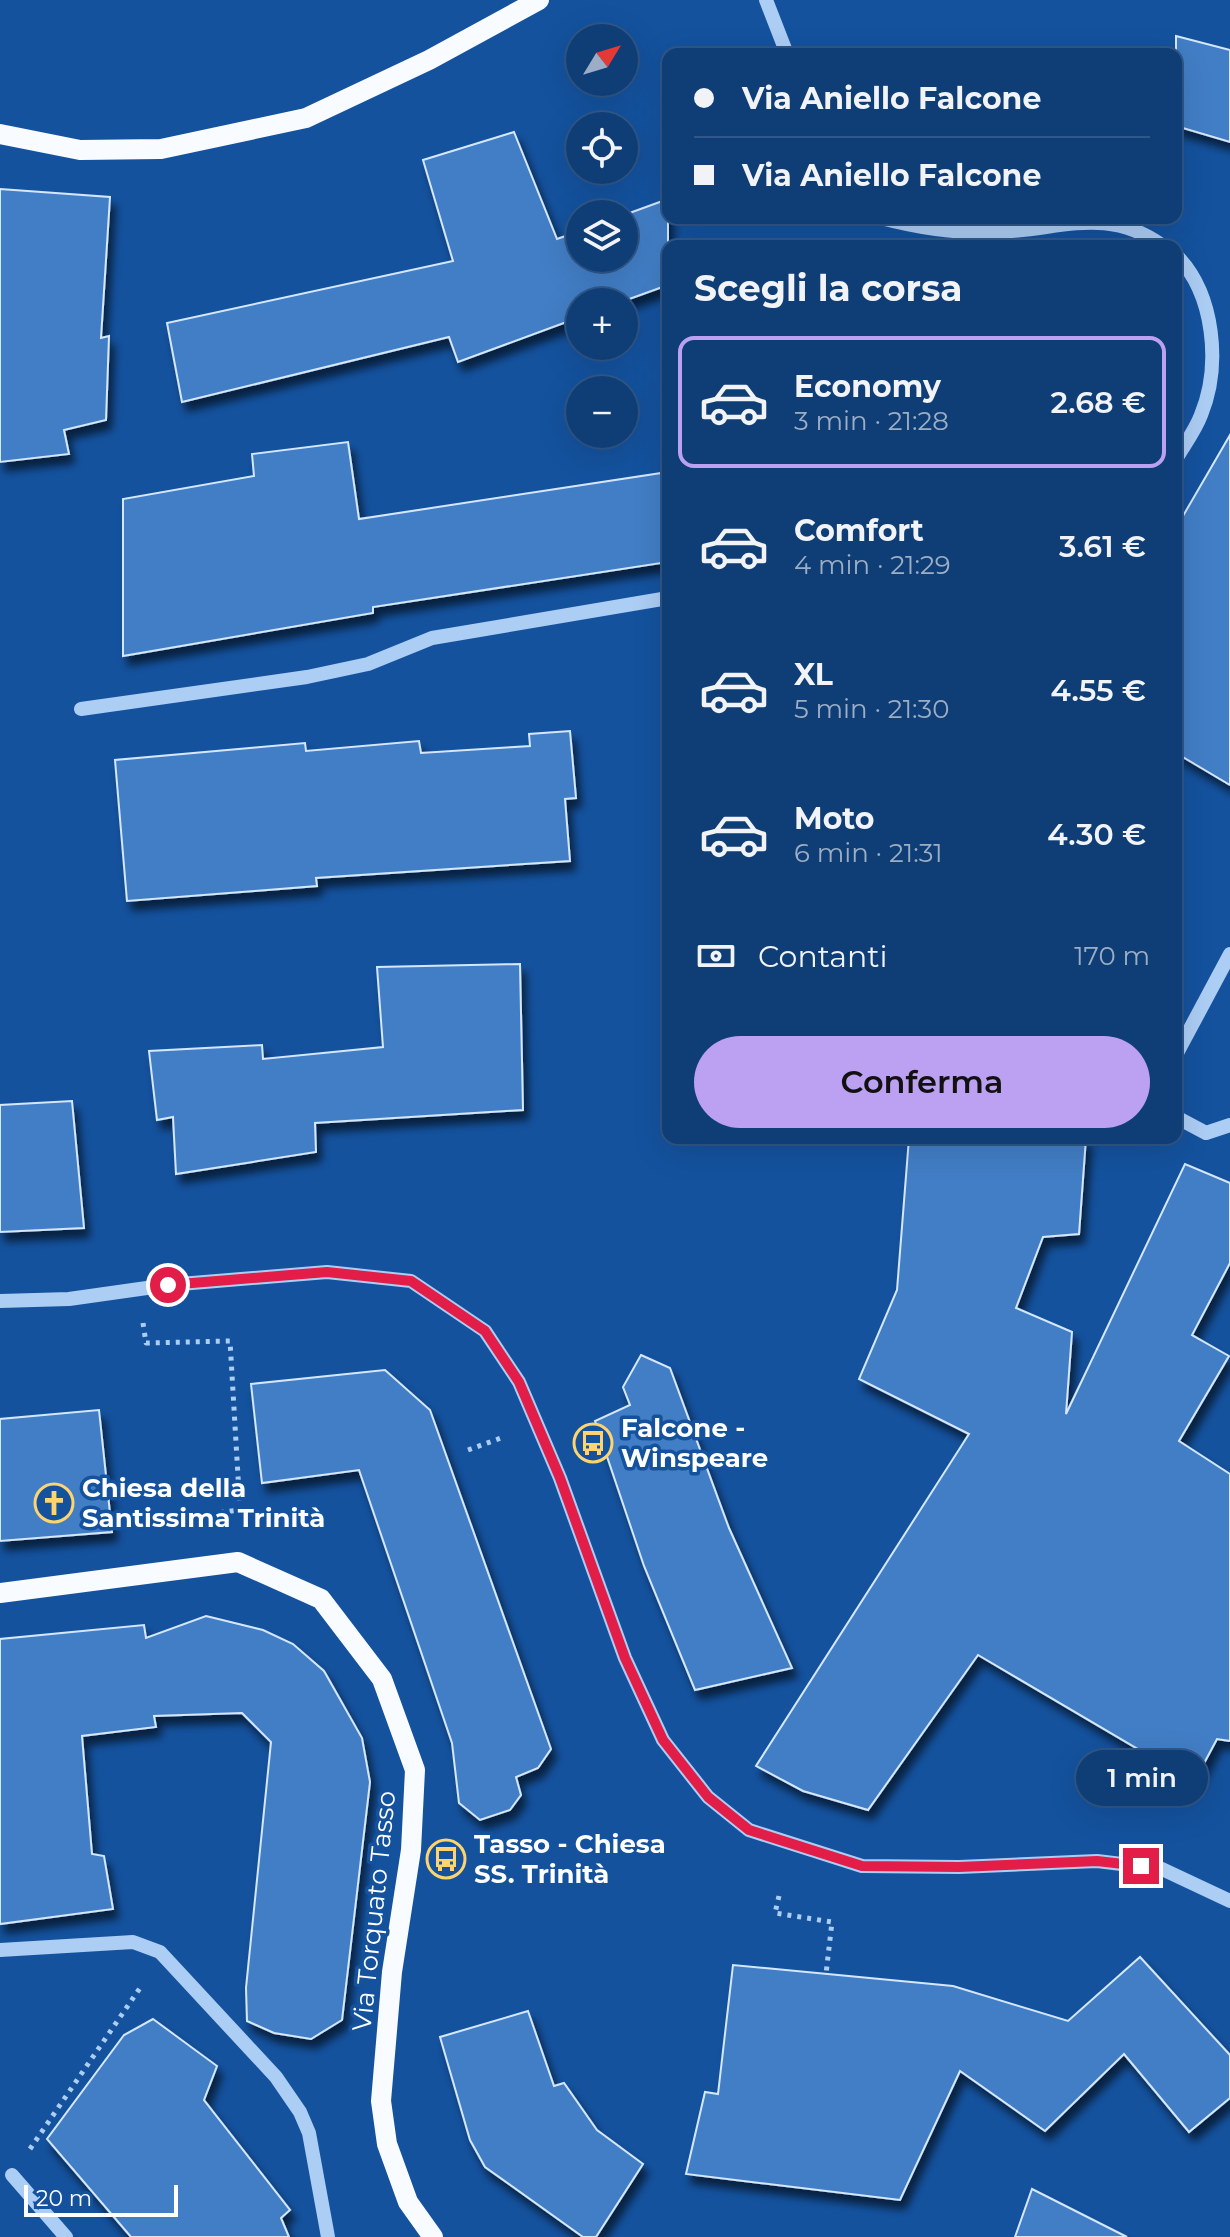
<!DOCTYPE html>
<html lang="it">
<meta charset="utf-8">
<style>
:root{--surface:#0f3e76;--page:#18457b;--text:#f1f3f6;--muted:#9baec5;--line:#2f5788;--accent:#bca0f2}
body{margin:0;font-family:Montserrat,sans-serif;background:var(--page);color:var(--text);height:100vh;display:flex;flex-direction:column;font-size:30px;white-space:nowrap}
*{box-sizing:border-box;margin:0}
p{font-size:26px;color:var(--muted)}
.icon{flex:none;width:44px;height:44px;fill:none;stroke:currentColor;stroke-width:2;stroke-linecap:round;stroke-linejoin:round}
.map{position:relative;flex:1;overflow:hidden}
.sheet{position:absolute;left:662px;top:240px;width:520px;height:904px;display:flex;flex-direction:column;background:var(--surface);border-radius:16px;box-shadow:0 8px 32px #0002,0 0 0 2px var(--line)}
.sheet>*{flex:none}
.hud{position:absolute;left:662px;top:48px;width:520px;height:176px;border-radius:16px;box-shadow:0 8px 32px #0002,0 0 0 2px var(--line);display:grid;align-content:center;height:176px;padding:0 32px;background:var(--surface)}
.needle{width:52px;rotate:52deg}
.tools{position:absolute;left:566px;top:24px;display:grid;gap:16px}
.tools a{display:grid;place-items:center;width:72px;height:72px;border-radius:50%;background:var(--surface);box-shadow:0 8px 32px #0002,0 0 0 2px var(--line);font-size:40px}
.scale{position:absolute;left:24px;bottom:20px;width:154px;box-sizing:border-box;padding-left:8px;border:4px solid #fff;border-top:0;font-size:22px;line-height:28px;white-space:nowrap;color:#fff;-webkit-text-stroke:6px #14529e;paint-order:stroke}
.end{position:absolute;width:36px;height:36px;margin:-18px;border:10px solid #e11d48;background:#fff;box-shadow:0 0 0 4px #fff}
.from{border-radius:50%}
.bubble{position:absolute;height:56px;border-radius:28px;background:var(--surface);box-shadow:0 8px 32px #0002,0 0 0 2px var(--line);font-size:26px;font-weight:600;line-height:56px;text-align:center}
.hud b{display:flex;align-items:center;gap:28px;height:76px;font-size:30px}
.hud b+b{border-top:2px solid var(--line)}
.hud i{width:20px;height:20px;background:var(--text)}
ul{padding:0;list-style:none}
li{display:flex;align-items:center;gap:24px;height:132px;margin:0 16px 12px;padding:0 16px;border:4px solid transparent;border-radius:16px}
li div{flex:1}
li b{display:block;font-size:30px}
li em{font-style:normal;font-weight:600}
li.active{border-color:var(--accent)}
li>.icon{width:72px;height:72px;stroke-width:1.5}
h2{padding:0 32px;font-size:36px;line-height:96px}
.pay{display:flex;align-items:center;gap:20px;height:88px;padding:0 32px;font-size:30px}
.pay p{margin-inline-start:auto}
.cta{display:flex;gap:16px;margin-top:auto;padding:16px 32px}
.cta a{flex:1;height:92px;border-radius:48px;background:var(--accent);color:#111;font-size:32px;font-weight:600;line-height:92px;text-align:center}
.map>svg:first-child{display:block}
</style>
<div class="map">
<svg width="1230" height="2237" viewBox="0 0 1230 2237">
<defs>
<filter id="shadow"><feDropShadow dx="5" dy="9" stdDeviation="4" flood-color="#0009"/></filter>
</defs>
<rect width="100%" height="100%" fill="#14529e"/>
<!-- building -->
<g fill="#427ec6" stroke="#d4e7fd" stroke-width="2" filter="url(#shadow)">
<path d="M 1176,36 L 1230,50 L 1230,142 L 1176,126 Z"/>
<path d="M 514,132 L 557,239 L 580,231 L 580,258 L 624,258 L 624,215 L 668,199 L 668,285 L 621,302 L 580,302 L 580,317 L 458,362 L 449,337 L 182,402 L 167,323 L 453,261 L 423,160 Z"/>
<path d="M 0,189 L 110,197 L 101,338 L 109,336 L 106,420 L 64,430 L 69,454 L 0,462 Z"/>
<path d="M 1230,435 L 1230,785 L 1176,753 L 1176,528 Z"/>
<path d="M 348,442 L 359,519 L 668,472 L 668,562 L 373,607 L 373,613 L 123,656 L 123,499 L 254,476 L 252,454 Z"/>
<path d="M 570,731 L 576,798 L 565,799 L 570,861 L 316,878 L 317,886 L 127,901 L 115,760 L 305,743 L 306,751 L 419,741 L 421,753 L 530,746 L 529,734 Z"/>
<path d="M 520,964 L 523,1110 L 315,1123 L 316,1152 L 176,1174 L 173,1117 L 157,1120 L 149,1051 L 262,1045 L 263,1059 L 383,1047 L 377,967 Z"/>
<path d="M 72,1101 L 84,1228 L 0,1232 L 0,1105 Z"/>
<path d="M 909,1138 L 1086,1138 L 1079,1234 L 1043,1237 L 1016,1308 L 1072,1332 L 1066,1414 L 1185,1164 L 1230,1183 L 1230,1263 L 1192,1335 L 1229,1356 L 1179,1441 L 1230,1474 L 1230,1741 L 1217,1739 L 1194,1782 L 978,1655 L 868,1810 L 803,1791 L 756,1766 L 969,1434 L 859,1379 L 897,1290 Z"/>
<path d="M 641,1355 L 670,1368 L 729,1528 L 792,1668 L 695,1690 L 644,1566 L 595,1421 L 630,1405 L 623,1387 Z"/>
<path d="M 385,1370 L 430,1410 L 551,1749 L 538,1768 L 516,1777 L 521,1795 L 510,1810 L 480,1820 L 459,1803 L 452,1743 L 359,1470 L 262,1483 L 251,1384 Z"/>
<path d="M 99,1410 L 112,1532 L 0,1541 L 0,1419 Z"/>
<path d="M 206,1616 L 263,1630 L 293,1644 L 324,1671 L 362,1738 L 370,1782 L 342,2020 L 311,2039 L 274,2033 L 247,2021 L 246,1988 L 271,1742 L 242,1713 L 154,1716 L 156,1727 L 82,1736 L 92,1854 L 104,1856 L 113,1909 L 0,1924 L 0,1639 L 144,1625 L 146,1638 Z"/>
<path d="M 1140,1957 L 1230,2055 L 1230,2098 L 1189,2132 L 1124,2054 L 1045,2131 L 960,2071 L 900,2200 L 686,2174 L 705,2092 L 718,2094 L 733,1965 L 953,1986 L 1068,2021 Z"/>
<path d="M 528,2011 L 554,2086 L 564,2083 L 597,2130 L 643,2164 L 596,2237 L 583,2237 L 485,2167 L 470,2140 L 440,2037 Z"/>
<path d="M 153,2019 L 217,2066 L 204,2100 L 290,2210 L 281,2218 L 289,2237 L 131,2237 L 47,2139 L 124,2035 Z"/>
<path d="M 1032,2189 L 1127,2237 L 1015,2237 Z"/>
</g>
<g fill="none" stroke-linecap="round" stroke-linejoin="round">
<!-- path -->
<g stroke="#accdf4" stroke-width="5" stroke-dasharray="4 6" stroke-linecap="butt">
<path d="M 143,1323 L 146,1343 L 230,1341 L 240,1510 L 222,1512"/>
<path d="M 468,1450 L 501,1438"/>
<path d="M 779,1896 L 775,1913 L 832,1922 L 826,1974"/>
<path d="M 30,2149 L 142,1985"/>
</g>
<!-- minor -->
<g stroke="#accdf4" stroke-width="14">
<path d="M 766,0 L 787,54"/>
<path d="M 881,218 C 919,228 957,234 997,232 C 1061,230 1106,205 1163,246"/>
<path d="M 1176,255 C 1215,294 1221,366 1201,415 C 1195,431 1184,445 1176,459"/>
<path d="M 81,709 L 307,677 L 368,664 L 432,638 L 668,598"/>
<path d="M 1176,1055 L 1230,954"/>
<path d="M 1176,1117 L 1206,1133 L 1230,1125"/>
<path d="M 0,1301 L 69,1299 L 168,1285 L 327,1272 L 411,1281 L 485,1331 L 519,1382 L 560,1478 L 625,1658 L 663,1740 L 708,1797 L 749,1830 L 862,1866 L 959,1867 L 1097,1861 L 1162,1869 L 1230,1901"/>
<path d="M 0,1950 L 133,1942 L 160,1952 L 276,2077 L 300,2112 L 309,2133 L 328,2237"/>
<path d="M 12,2175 L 66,2237"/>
</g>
<!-- major -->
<g stroke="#f8fbff" stroke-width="20">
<path d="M 0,134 L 80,150 L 161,149 L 306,118 L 429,60 L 539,0"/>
<path d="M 0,1593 L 238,1562 L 321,1599 L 382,1679 L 415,1770 L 411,1850 L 392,1972 L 381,2101 L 387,2144 L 408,2202 L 433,2237"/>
</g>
</g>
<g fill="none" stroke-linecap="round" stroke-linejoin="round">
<!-- route -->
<path stroke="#e11d48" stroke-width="10" d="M 168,1285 L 327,1272 L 411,1281 L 485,1331 L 519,1382 L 560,1478 L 625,1658 L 663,1740 L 708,1797 L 749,1830 L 862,1866 L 959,1867 L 1097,1861 L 1141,1866"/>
</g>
<!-- icons -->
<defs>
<symbol id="bus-ring" viewBox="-11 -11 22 22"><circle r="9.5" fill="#14529e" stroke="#ffd36e" stroke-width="1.5"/><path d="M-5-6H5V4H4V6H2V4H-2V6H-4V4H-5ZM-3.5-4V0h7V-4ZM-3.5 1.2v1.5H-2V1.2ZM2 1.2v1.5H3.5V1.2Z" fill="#ffd36e"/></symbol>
<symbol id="church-ring" viewBox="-11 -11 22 22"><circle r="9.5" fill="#14529e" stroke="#ffd36e" stroke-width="1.5"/><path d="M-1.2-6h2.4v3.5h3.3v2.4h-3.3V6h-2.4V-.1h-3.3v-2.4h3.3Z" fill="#ffd36e"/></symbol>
</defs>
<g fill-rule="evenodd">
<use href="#bus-ring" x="571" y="1421" width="44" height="44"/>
<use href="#church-ring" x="32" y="1481" width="44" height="44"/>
<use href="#bus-ring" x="424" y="1837" width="44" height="44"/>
</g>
<g text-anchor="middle" stroke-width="7" stroke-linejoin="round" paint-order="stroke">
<!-- poi labels -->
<g font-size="26" font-weight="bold" fill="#fff" stroke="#14529e" text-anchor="start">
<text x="621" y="1437">Falcone -<tspan x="621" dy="30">Winspeare</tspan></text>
<text x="82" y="1497">Chiesa della<tspan x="82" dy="30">Santissima Trinità</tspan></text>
<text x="474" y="1853">Tasso - Chiesa<tspan x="474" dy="30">SS. Trinità</tspan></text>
</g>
<!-- street labels -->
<g font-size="26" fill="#fff" stroke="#14529e">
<text transform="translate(374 1911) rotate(-84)" y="9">Via Torquato Tasso</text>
</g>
</g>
</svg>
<div class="tools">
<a><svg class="needle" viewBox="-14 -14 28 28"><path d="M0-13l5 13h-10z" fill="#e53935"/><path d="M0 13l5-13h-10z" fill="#9baec5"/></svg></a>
<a><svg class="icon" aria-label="locate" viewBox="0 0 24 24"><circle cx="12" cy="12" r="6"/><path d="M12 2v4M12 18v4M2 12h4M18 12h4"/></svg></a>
<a><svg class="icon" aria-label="layers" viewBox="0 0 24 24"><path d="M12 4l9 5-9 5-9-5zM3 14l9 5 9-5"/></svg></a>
<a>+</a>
<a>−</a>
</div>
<div class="scale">20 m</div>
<i class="end from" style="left:168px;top:1285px"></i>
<i class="end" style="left:1141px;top:1866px"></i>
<div class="bubble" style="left:1076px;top:1750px;width:132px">1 min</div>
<div class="hud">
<b><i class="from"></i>Via Aniello Falcone</b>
<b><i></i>Via Aniello Falcone</b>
</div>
<section class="sheet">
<h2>Scegli la corsa</h2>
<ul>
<li class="active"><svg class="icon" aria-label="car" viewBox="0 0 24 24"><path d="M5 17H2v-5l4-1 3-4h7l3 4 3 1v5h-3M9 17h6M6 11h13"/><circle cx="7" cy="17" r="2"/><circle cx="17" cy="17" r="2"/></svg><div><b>Economy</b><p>3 min · 21:28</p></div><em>2.68 €</em></li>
<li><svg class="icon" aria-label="car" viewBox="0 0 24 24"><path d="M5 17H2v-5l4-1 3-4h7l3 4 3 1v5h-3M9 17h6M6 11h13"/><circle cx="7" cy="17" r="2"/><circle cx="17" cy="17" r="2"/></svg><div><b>Comfort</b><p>4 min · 21:29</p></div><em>3.61 €</em></li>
<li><svg class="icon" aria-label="car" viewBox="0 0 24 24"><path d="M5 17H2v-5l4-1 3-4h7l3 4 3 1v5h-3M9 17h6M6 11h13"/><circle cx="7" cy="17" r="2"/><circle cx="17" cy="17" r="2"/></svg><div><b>XL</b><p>5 min · 21:30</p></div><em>4.55 €</em></li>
<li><svg class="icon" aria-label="car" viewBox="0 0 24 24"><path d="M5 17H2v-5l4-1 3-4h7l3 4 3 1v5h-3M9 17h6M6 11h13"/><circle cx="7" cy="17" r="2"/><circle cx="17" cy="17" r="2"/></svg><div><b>Moto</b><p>6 min · 21:31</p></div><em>4.30 €</em></li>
</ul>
<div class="pay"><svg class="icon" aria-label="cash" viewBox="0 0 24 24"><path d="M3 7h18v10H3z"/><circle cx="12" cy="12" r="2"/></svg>Contanti<p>170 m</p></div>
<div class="cta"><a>Conferma</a></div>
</section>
</div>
